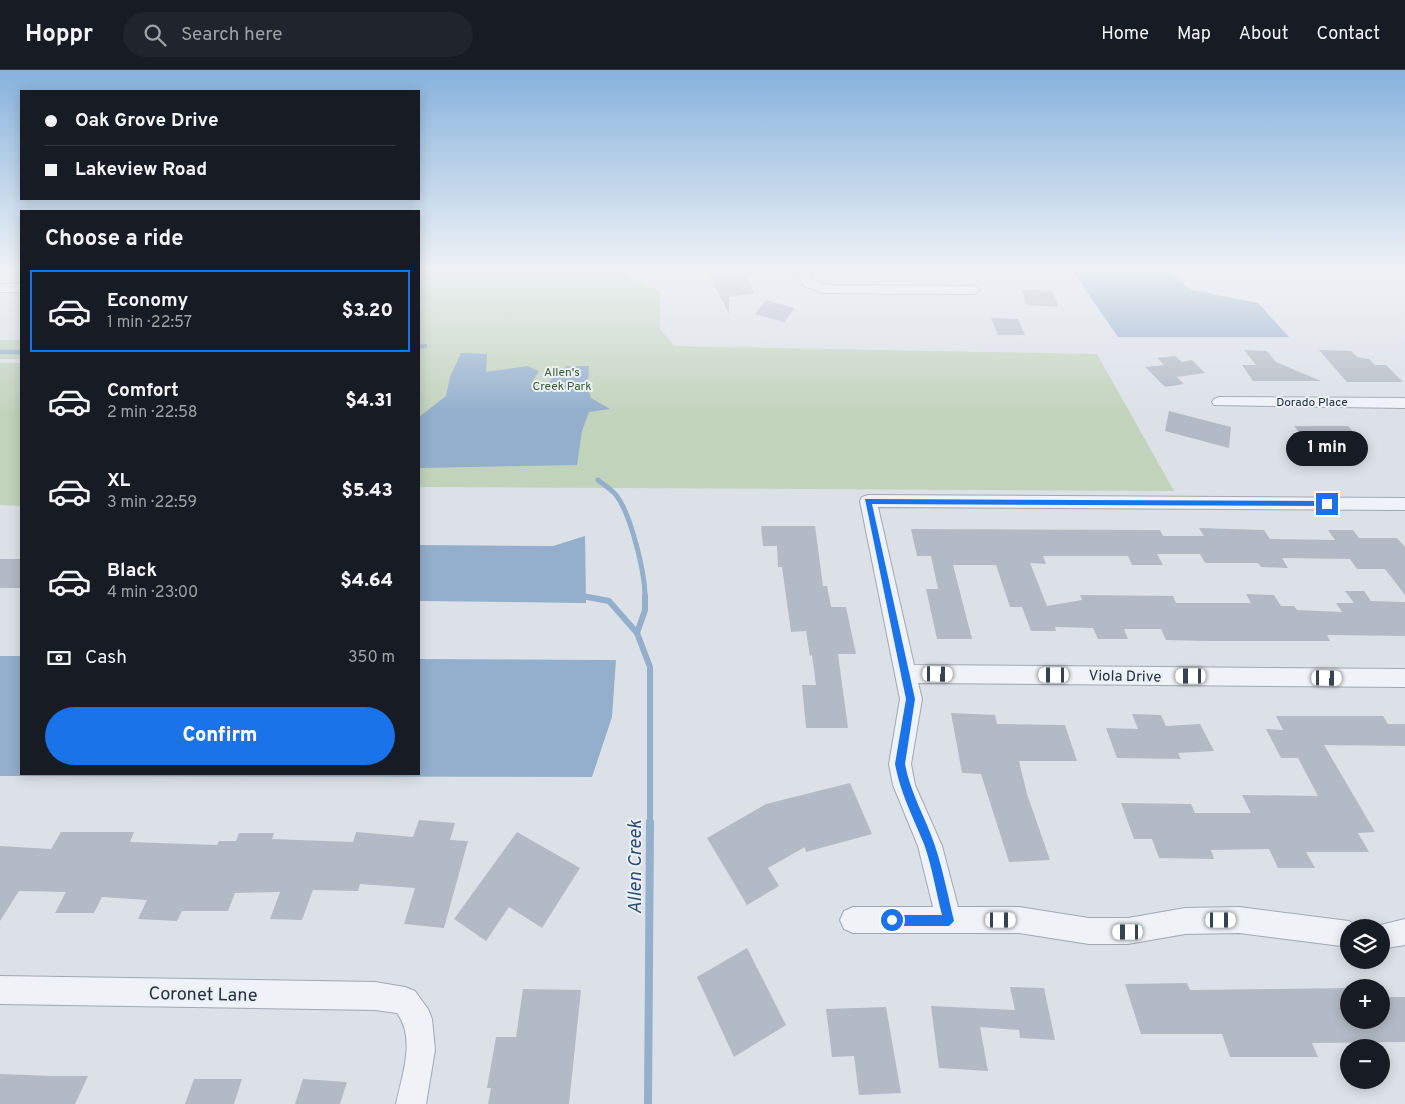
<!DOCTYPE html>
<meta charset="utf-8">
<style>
:root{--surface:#171b24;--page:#20242c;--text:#f1f3f6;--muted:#9ea1a6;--line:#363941;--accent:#1a73e8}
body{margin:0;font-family:Overpass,sans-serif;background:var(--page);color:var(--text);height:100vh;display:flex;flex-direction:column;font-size:19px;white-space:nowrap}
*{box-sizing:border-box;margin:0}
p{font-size:16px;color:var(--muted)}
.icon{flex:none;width:28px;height:28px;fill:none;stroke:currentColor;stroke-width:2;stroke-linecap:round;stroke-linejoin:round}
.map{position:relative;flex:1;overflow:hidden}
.sheet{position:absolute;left:20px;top:140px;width:400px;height:565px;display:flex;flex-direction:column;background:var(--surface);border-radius:0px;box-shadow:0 2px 12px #0003}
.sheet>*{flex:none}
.guide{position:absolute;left:20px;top:20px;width:400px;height:110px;border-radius:0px;box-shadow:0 2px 12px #0003;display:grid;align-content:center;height:110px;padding:0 25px;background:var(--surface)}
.controls{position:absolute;left:1340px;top:849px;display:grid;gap:10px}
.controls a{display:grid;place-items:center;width:50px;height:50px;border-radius:50%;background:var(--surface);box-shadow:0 2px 12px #0003;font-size:25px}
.end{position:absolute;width:22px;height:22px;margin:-11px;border:6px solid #1a73e8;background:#fff;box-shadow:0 0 0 2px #fff}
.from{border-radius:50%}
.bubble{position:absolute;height:35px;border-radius:18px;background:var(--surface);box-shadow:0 2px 12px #0003;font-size:16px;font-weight:800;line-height:35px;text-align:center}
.car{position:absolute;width:15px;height:30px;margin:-15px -8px;border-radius:6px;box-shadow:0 0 4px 1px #0007;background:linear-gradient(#fff 24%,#345 0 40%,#fff 0 76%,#345 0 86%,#fff 0)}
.guide b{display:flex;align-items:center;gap:18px;height:48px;font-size:19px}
.guide b+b{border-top:1px solid var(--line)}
.guide i{width:12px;height:12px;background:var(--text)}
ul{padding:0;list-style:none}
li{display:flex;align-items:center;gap:15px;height:82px;margin:0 10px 8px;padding:0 15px;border:2px solid transparent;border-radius:0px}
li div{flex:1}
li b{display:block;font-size:19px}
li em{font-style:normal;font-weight:800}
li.on{border-color:var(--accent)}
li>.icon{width:45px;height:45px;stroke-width:1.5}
h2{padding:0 25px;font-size:22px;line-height:60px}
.pay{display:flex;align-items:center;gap:12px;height:55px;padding:0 25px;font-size:19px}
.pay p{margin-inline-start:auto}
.action{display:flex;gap:10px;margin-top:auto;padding:10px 25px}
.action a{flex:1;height:58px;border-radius:30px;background:var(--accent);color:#fff;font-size:20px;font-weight:800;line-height:58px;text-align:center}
header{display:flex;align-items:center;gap:30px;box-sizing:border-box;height:70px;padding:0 25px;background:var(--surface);border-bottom:1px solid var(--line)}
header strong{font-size:24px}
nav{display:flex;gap:28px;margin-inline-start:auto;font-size:18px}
.search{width:350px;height:45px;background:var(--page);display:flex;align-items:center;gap:12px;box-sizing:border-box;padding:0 18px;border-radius:28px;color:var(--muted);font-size:19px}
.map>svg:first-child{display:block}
</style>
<header>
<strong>Hoppr</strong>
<div class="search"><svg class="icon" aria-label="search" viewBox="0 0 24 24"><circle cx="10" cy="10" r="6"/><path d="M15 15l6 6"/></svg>Search here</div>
<nav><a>Home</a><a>Map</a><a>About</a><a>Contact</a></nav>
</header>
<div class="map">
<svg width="1405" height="1034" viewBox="0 0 1405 1034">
<rect width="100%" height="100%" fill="#dce1e8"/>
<!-- green -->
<g fill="#c2d3bc">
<path d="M 419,199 L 631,199 L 624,207 L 660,221 L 660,259 L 674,276 L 1097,284 L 1174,421 L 419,417 Z"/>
<rect x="0" y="270" width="21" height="19"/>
<path d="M 0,293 L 21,293 L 21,436 L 0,435 Z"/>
</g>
<!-- water -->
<g fill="#93afcc">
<path d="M 1071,199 L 1165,199 L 1191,220 L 1258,233 L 1289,267 L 1118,267 Z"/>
<path d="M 461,283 L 487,284 L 486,302 L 527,296 L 539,301 L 531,314 L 545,315 L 567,296 L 589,296 L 588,319 L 591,328 L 610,339 L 589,342 L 582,361 L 577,395 L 419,398 L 419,347 L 446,326 L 450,307 Z"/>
<path d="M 585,466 L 586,533 L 419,531 L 419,475 L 553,476 Z"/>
<path d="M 0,586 L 21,586 L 21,704 L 419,704 L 419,589 L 616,590 L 612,647 L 592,707 L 0,706 Z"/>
</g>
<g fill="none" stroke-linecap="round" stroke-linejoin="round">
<!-- stream-far3 -->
<g stroke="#93afcc" stroke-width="4.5">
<path d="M 419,276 L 425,276"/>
<path d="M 0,282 L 21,282"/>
</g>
<!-- stream-far2 -->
<g stroke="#93afcc" stroke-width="5">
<path d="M 598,410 C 604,415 611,419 616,425 C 631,444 645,503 645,527"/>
<path d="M 579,525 L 588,527"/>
</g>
<!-- stream-far1 -->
<g stroke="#93afcc" stroke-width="6">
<path d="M 582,526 L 609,531 L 637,563 L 650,597 L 650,753"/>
<path d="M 637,563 L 645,540 L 645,526"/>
</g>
<!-- stream -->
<path stroke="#93afcc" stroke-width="8" d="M 648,1034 L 650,752"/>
</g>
<!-- building -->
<g fill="#b3bac5">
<path d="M 711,199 L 728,199 L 728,209 L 746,207 L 755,223 L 729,227 L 729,244 L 711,209 Z"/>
<path d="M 1022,219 L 1053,221 L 1058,237 L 1026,235 Z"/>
<path d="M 766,230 L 776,233 L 795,238 L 784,252 L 755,244 Z"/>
<path d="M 991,248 L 1018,249 L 1025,265 L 998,265 Z"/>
<path d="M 1244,280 L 1267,281 L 1276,292 L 1321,311 L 1253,311 L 1242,295 L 1256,295 Z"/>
<path d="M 1319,280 L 1351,281 L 1357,287 L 1369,289 L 1375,295 L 1386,295 L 1403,312 L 1347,312 Z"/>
<path d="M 1175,286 L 1182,292 L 1192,290 L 1205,303 L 1177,307 L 1184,314 L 1165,317 L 1145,297 L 1164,295 L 1157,288 Z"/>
<path d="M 1169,341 L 1231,357 L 1229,378 L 1165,361 Z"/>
<path d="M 1294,356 L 1348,356 L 1361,371 L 1328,371 L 1340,387 L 1310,387 L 1293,363 L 1300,363 Z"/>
<path d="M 761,456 L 815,456 L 823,516 L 827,516 L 831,537 L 846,537 L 856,584 L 838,584 L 848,658 L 806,658 L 802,615 L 816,615 L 812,585 L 810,586 L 806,561 L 791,562 L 782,497 L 778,497 L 777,476 L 763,476 Z"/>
<path d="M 1199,458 L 1264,460 L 1270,469 L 1335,470 L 1328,460 L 1353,460 L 1359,468 L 1397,468 L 1405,477 L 1405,525 L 1385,499 L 1357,499 L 1350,489 L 1282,488 L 1288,498 L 1261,497 L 1258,493 L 1205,493 L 1200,484 L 1157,484 L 1163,495 L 1132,495 L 1128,486 L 1043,486 L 1046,494 L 1030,493 L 1047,536 L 1082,530 L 1080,525 L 1173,526 L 1176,533 L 1251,533 L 1246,524 L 1274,525 L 1281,536 L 1294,536 L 1297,540 L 1342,542 L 1336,533 L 1354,533 L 1345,521 L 1364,521 L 1371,531 L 1405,532 L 1405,566 L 1327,565 L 1330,571 L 1205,571 L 1166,570 L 1161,559 L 1124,559 L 1128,569 L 1098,569 L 1093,558 L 1055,557 L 1056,561 L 1031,561 L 1022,537 L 1010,537 L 996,495 L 953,495 L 972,569 L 937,569 L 926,519 L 938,519 L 931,486 L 917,486 L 911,459 L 1160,460 L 1163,466 L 1204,466 Z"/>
<rect x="0" y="489" width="21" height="29"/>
<path d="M 951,643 L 995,645 L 997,654 L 1065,655 L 1077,691 L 1019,691 L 1027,724 L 1050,790 L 1009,792 L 981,704 L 962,703 Z"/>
<path d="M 1132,644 L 1161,645 L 1166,656 L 1200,654 L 1214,681 L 1178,683 L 1181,689 L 1117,688 L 1106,658 L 1138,659 Z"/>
<path d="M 1276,646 L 1383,646 L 1388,654 L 1405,654 L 1405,676 L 1324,675 L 1375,762 L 1358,763 L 1369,782 L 1306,782 L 1315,798 L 1278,798 L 1269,779 L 1211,780 L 1214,789 L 1159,788 L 1152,769 L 1134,769 L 1121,733 L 1191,734 L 1195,743 L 1251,743 L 1242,725 L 1318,726 L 1298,688 L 1281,688 L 1266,659 L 1283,660 Z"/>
<path d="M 850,713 L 872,764 L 806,782 L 805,777 L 768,798 L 779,816 L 747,835 L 707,768 L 766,734 Z"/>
<path d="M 419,750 L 455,753 L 450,770 L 468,771 L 444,858 L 404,854 L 415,818 L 360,814 L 358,821 L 313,820 L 302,850 L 270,849 L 280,822 L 235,823 L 228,841 L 182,841 L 177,851 L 138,849 L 147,830 L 102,827 L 94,843 L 55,843 L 66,822 L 19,821 L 0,851 L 0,776 L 51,779 L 61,762 L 134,762 L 130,772 L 217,775 L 219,771 L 236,771 L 239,763 L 274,763 L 272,769 L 353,772 L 356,762 L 413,767 Z"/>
<path d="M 517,762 L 580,798 L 542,858 L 509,837 L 486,871 L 454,849 Z"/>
<path d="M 747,878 L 786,955 L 734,987 L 697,907 Z"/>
<path d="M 1187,913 L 1190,920 L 1349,918 L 1349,950 L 1381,950 L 1381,927 L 1405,927 L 1405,972 L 1312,973 L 1318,987 L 1230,987 L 1222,964 L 1141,964 L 1125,914 Z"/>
<path d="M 1010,917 L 1044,918 L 1055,970 L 1020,968 L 1019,960 L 980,957 L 988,1001 L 939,998 L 931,936 L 1015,940 Z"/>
<path d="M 523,919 L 581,920 L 569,1034 L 488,1034 L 491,1018 L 487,1018 L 496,967 L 516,967 Z"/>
<path d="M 886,937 L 901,1023 L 859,1025 L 854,986 L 832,987 L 826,939 Z"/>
<path d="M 0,1004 L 52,1006 L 88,1006 L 75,1034 L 0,1034 Z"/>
<path d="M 194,1009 L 242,1009 L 234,1034 L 185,1034 Z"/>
<path d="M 303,1009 L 347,1012 L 340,1034 L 295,1034 Z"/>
</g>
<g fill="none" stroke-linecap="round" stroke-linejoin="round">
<defs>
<g id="minor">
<path d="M 795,199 L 807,199 L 811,208 L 824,215 L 974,216 L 980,220 L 974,224 L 824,223 L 804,216 Z"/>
<rect x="0" y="214" width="21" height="8"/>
<path d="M 1219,327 L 1405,328 L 1405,338 L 1214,335 L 1212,332 L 1214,329 Z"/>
<path d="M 868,425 L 1405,428 L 1405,440 L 878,437 L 914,595 L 1405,599 L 1405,617 L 918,613 L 922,629 L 911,694 L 915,715 L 942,776 L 958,837 L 1019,837 L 1089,848 L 1128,848 L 1185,838 L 1239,837 L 1349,851 L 1359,858 L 1349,858 L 1349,877 L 1239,863 L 1185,864 L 1128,874 L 1089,874 L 1019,863 L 853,863 L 844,859 L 840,850 L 844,841 L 853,837 L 933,837 L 918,776 L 893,715 L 889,694 L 900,629 L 860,431 L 862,427 Z"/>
<path d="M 1405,849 L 1405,875 L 1381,879 L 1381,858 L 1372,857 Z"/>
<path d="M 0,906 L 375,912 L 405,917 L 415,921 L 428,939 L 432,949 L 435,980 L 426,1034 L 396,1034 C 402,1005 416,969 397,943 L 375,940 L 0,934 Z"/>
</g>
</defs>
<!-- minor casing -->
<use href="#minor" stroke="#a1a8b2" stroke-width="2"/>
<!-- minor -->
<use href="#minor" fill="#eff2f6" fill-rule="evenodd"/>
</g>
<!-- sky -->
<linearGradient id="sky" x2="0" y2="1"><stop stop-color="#86b2dd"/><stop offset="0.58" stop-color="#eff2f5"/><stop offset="1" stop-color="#eff2f5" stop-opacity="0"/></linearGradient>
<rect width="1405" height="343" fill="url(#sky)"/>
<!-- route -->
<path fill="#1a73e8" d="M 865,429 L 1327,431 L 1331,434 L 1327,436 L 872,434 L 915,629 L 905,694 C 910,723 926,748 935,776 C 943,800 948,826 954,851 L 949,856 L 892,856 L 886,850 L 892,845 L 942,845 C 936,822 932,796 924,774 C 913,747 900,722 895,694 L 906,629 Z"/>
<g text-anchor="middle" stroke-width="4" stroke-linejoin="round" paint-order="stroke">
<!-- far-park labels -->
<g font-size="12" fill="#395d30" stroke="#ebf0f5">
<text x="562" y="306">Allen's<tspan x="562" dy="14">Creek Park</tspan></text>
</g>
<!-- far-street labels -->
<g font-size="12" fill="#242f40" stroke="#ebf0f5">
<text x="1312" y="336">Dorado Place</text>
</g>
<!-- street labels -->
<g font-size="15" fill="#242f40" stroke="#ebf0f5">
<text transform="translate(1125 606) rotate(1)" y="5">Viola Drive</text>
</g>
<!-- near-street labels -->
<g font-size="18" fill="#242f40" stroke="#ebf0f5">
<text transform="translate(203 924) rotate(1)" y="6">Coronet Lane</text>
</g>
<!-- near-water labels -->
<g font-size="19" font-style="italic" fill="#2b4e77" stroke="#ebf0f5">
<text transform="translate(634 797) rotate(-90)" y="7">Allen Creek</text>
</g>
</g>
</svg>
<div class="controls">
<a><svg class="icon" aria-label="layers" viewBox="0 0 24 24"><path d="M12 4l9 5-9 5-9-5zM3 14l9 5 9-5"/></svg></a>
<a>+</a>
<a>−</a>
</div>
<i class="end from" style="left:892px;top:850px"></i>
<i class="end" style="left:1327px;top:434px"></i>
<div class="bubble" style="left:1286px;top:361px;width:82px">1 min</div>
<i class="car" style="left:938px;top:604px;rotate:91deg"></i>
<i class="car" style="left:1054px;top:605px;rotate:270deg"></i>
<i class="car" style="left:1191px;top:606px;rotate:270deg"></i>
<i class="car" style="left:1327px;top:608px;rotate:91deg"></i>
<i class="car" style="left:1001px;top:850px;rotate:90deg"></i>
<i class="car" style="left:1221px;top:850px;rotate:90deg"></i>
<i class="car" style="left:1128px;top:862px;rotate:270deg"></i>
<div class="guide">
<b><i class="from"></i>Oak Grove Drive</b>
<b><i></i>Lakeview Road</b>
</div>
<section class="sheet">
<h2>Choose a ride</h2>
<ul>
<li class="on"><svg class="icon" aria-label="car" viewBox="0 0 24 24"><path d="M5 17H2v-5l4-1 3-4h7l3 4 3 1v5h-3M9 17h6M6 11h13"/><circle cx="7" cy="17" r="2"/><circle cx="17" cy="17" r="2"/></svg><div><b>Economy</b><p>1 min · 22:57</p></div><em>$3.20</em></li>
<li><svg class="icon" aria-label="car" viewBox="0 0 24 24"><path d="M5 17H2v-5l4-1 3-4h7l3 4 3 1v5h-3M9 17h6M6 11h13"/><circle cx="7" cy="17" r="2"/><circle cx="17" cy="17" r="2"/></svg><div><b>Comfort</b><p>2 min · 22:58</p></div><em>$4.31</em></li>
<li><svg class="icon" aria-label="car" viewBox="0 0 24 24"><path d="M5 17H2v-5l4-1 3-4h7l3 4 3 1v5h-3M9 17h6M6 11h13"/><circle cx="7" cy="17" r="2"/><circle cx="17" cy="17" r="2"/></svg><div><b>XL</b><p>3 min · 22:59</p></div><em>$5.43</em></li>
<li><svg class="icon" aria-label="car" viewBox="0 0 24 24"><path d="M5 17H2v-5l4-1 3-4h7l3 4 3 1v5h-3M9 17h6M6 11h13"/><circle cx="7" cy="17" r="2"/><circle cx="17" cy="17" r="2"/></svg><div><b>Black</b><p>4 min · 23:00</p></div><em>$4.64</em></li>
</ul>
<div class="pay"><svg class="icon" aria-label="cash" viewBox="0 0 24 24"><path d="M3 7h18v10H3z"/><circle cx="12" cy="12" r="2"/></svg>Cash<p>350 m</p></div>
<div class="action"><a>Confirm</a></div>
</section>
</div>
